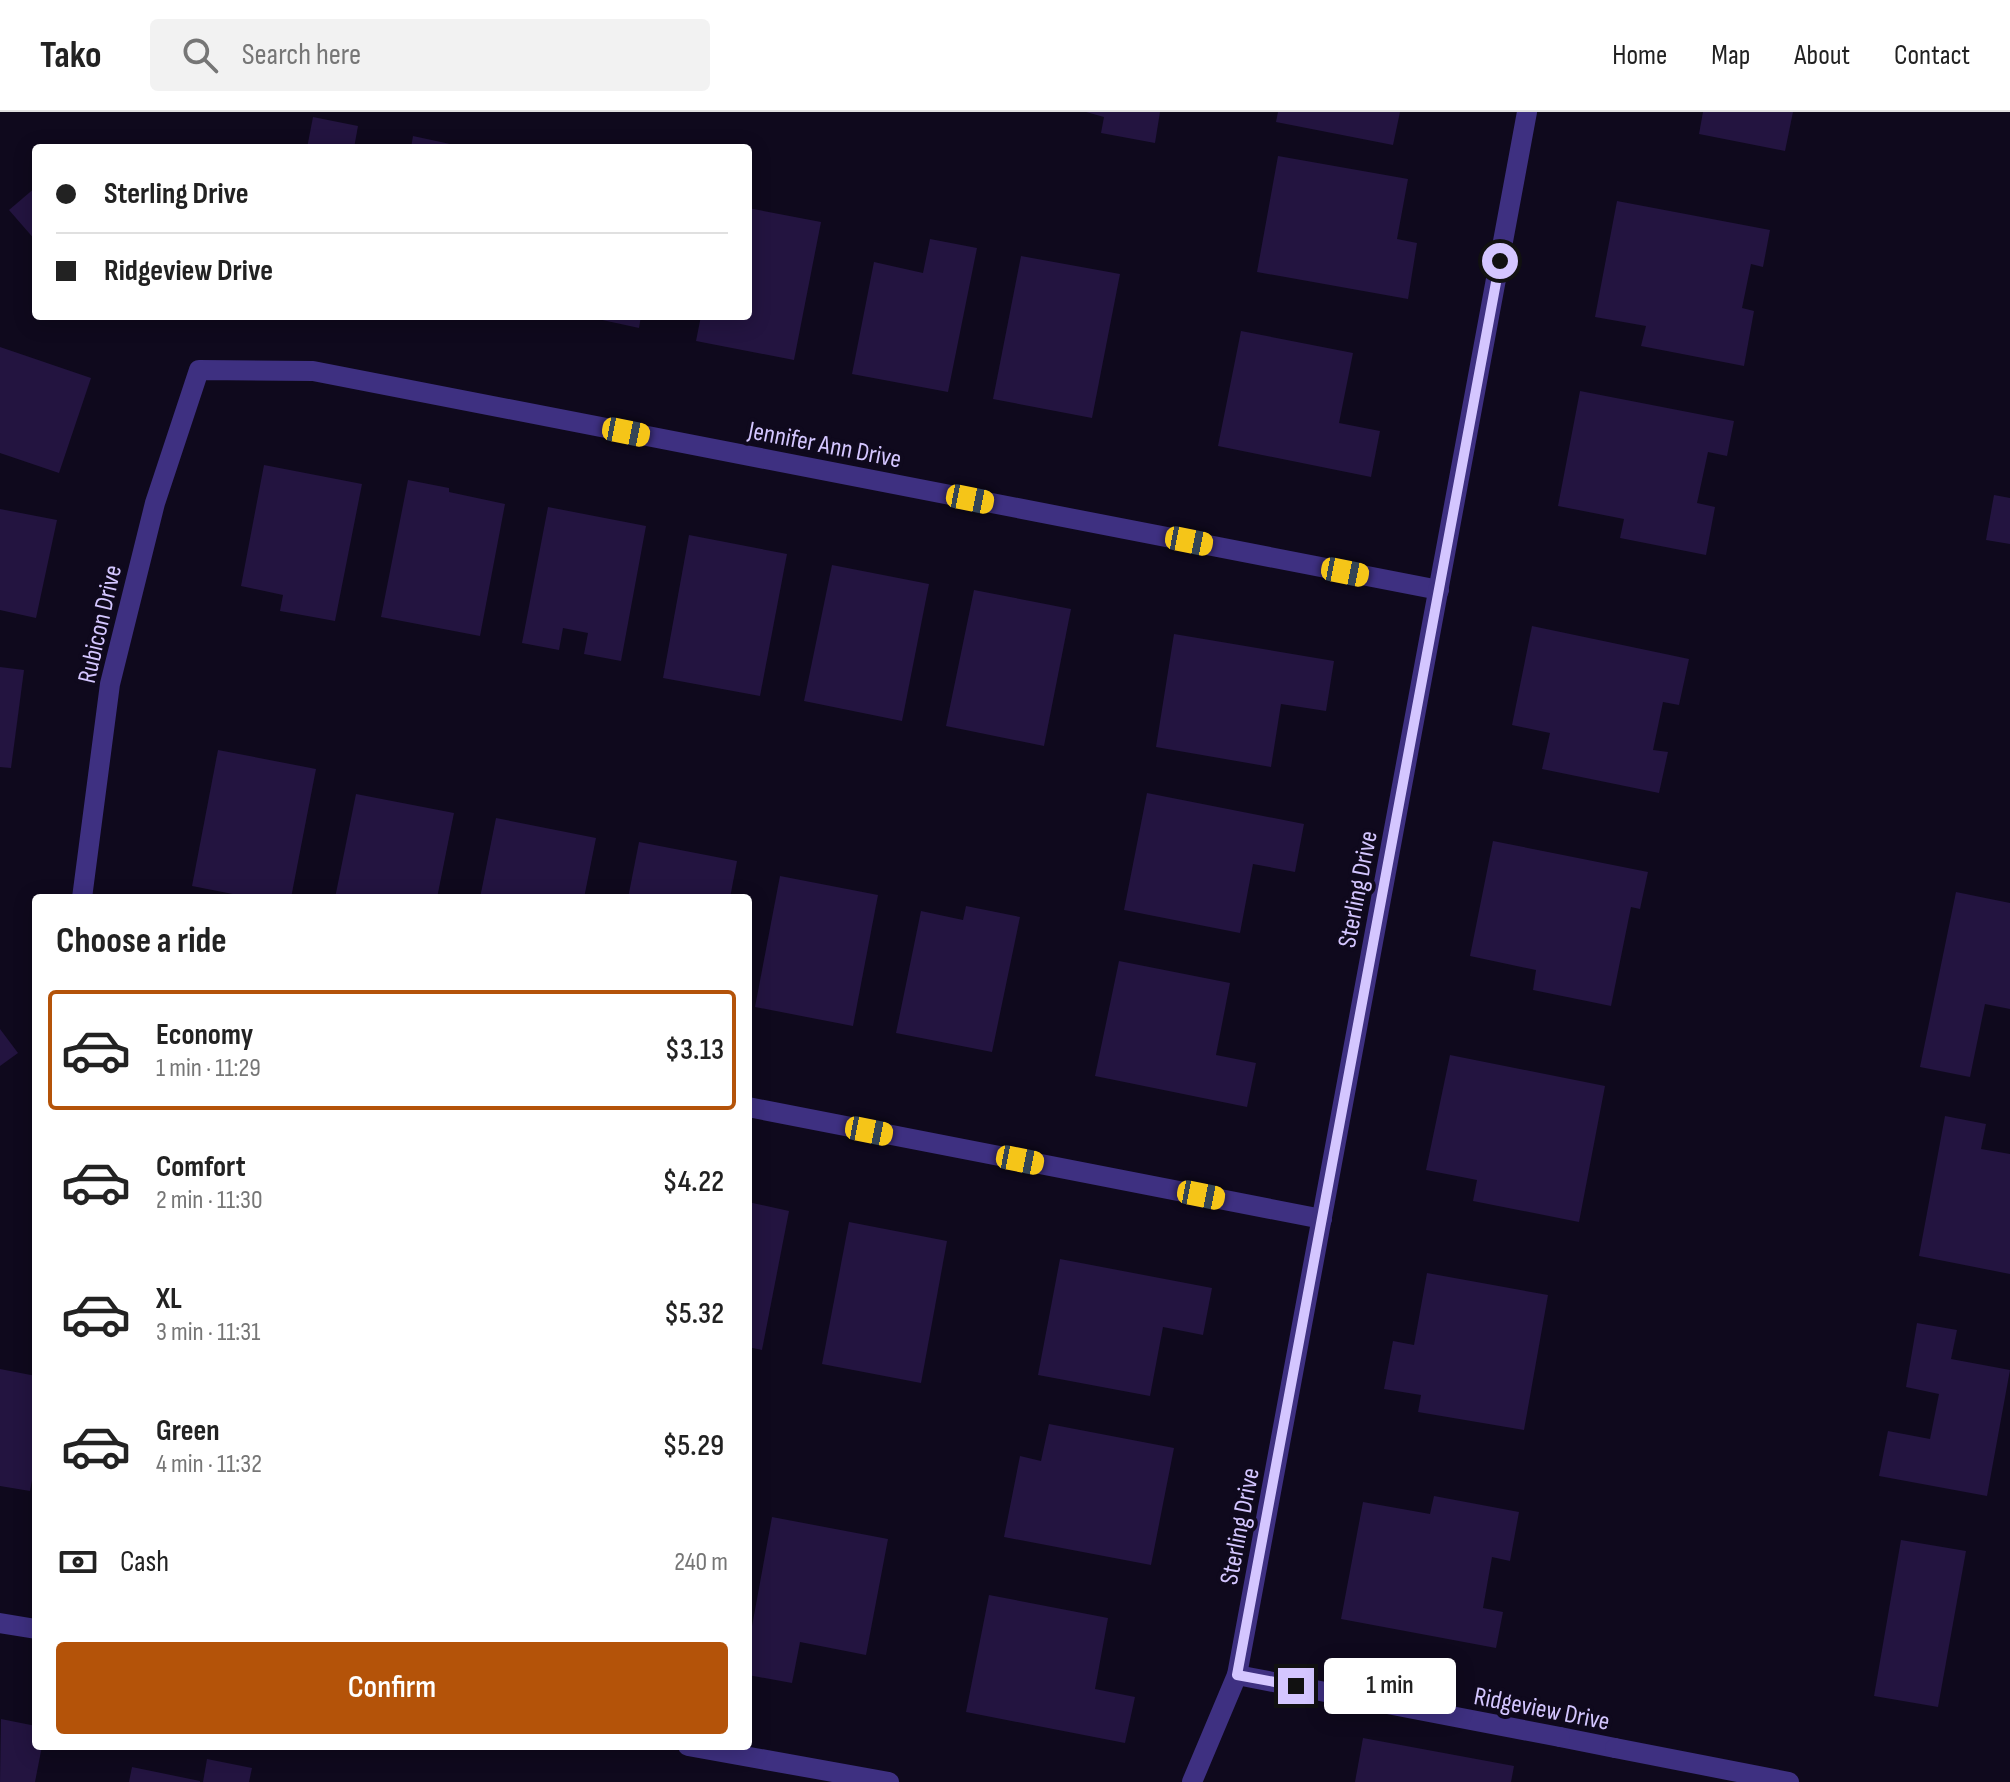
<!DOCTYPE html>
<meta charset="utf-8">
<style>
:root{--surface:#fff;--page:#f2f2f2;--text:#222;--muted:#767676;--line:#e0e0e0;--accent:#b45309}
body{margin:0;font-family:"Sofia Sans Condensed",sans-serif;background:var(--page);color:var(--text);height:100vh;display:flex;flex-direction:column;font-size:30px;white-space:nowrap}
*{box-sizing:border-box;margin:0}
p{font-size:26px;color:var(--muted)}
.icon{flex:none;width:44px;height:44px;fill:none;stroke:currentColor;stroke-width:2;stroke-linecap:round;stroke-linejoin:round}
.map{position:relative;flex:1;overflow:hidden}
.sheet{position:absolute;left:32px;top:782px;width:720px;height:856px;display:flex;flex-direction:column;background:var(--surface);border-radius:8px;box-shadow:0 4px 20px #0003}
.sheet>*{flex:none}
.guide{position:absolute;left:32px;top:32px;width:720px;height:176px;border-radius:8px;box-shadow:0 4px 20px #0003;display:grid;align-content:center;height:176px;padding:0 24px;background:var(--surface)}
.end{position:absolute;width:36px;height:36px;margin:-18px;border:10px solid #d4c6ff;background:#111;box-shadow:0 0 0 4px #111}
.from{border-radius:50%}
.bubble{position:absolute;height:56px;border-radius:8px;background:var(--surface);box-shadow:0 4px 20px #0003;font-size:26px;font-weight:600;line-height:56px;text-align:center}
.car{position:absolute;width:24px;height:48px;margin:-24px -12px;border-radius:10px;box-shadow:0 0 6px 2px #0007;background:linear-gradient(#f5c518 24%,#345 0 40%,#f5c518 0 76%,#345 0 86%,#f5c518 0)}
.guide b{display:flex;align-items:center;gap:28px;height:76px;font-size:30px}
.guide b+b{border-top:2px solid var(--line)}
.guide i{width:20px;height:20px;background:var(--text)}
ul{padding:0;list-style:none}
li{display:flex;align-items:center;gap:24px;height:120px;margin:0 16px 12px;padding:0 8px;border:4px solid transparent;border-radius:8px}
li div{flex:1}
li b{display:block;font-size:30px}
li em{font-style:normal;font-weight:600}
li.on{border-color:var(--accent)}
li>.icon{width:72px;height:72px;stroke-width:1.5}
h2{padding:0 24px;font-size:36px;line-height:96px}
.pay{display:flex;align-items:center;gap:20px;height:88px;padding:0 24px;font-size:30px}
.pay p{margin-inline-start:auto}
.button{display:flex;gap:16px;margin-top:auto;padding:16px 24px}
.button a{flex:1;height:92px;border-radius:8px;background:var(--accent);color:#fff;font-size:32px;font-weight:600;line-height:92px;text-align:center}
header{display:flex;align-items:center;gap:48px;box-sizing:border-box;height:112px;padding:0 40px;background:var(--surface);border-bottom:2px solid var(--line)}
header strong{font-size:38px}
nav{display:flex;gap:44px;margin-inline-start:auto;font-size:28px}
.search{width:560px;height:72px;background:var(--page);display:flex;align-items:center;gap:20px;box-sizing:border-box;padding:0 28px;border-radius:8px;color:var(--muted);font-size:30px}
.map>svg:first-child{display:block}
</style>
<header>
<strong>Tako</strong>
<div class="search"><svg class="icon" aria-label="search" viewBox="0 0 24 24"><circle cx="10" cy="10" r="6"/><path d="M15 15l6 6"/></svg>Search here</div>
<nav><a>Home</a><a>Map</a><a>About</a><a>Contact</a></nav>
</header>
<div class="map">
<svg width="2010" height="1670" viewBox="0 0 2010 1670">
<rect width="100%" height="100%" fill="#0f091d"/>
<!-- building -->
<g fill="#231440">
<path d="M 1086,0 L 1160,0 L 1155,31 L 1101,21 L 1104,5 Z"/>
<path d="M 1278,0 L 1400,0 L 1393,33 L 1276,10 Z"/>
<path d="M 1703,0 L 1793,0 L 1785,39 L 1699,22 Z"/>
<path d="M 313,5 L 358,14 L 354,36 L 307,36 Z"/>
<path d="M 413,24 L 464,35 L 464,36 L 411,36 Z"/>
<path d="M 1278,44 L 1408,67 L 1397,127 L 1417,131 L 1408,187 L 1257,160 Z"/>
<path d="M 36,75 L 36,129 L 9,98 Z"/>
<path d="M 1617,89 L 1770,118 L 1763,155 L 1751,152 L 1742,196 L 1754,199 L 1744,254 L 1641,234 L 1646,214 L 1595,205 Z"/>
<path d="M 748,96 L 821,110 L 794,248 L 696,229 L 701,204 L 748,204 Z"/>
<path d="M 930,127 L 977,136 L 948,280 L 852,262 L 874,150 L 923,161 Z"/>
<path d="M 1021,144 L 1120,162 L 1092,306 L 993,287 Z"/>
<path d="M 584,204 L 641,204 L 639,216 Z"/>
<path d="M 1241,219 L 1353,241 L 1339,311 L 1380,319 L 1371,365 L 1218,334 Z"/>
<path d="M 0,235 L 91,266 L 59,361 L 0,341 Z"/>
<path d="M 1580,279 L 1734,309 L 1727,344 L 1708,340 L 1697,391 L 1715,395 L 1706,443 L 1620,426 L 1624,407 L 1558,394 Z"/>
<path d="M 264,353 L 362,372 L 335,509 L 280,499 L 283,483 L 241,474 Z"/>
<path d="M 408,368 L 449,376 L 449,380 L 505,392 L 480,524 L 381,505 Z"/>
<path d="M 1994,383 L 2010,386 L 2010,432 L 1986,428 Z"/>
<path d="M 548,395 L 646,414 L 621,549 L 584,542 L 588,521 L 563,516 L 559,538 L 522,531 Z"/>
<path d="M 0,397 L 57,408 L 36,506 L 0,498 Z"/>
<path d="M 689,423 L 787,442 L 760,584 L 663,566 Z"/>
<path d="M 832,453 L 929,472 L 902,609 L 804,589 Z"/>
<path d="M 974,478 L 1071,497 L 1044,634 L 946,614 Z"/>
<path d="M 1532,514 L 1689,547 L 1679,593 L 1663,590 L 1653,638 L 1668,640 L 1659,681 L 1542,657 L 1550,621 L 1512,613 Z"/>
<path d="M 1174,522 L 1334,549 L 1326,599 L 1281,592 L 1271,655 L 1156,635 Z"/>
<path d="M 0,555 L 24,558 L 11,656 L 0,655 Z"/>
<path d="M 218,638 L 316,657 L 291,786 L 253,786 L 192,774 Z"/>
<path d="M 1147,681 L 1304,712 L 1295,760 L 1253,752 L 1240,821 L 1124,798 Z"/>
<path d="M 356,682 L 454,701 L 437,786 L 335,786 Z"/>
<path d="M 496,706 L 596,726 L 584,786 L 480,786 Z"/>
<path d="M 1493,729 L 1648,760 L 1640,797 L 1631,795 L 1611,894 L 1533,878 L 1536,858 L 1470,844 Z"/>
<path d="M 639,730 L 737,749 L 730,786 L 628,786 Z"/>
<path d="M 780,764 L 878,783 L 853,914 L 755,895 Z"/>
<path d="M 1956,780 L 2010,791 L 2010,897 L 1985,892 L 1970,965 L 1920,955 Z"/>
<path d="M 966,794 L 1020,805 L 992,940 L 896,921 L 921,799 L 963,808 Z"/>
<path d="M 1119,849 L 1230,871 L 1216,943 L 1256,951 L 1247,995 L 1095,964 Z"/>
<path d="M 0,917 L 18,941 L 0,954 Z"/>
<path d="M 1450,943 L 1605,974 L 1579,1110 L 1473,1089 L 1477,1068 L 1426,1058 Z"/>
<path d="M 1945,1004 L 1986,1012 L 1981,1037 L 2010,1042 L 2010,1162 L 1919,1144 Z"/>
<path d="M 748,1090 L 789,1099 L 762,1238 L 748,1235 Z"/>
<path d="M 849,1110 L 947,1129 L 921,1271 L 822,1252 Z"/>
<path d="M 1060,1147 L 1212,1176 L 1203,1223 L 1163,1215 L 1150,1284 L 1038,1263 Z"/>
<path d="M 1427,1161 L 1548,1183 L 1524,1318 L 1418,1300 L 1421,1283 L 1384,1277 L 1393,1229 L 1414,1233 Z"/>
<path d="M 1917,1211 L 1957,1218 L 1951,1247 L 2010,1258 L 1987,1384 L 1879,1364 L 1888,1319 L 1930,1327 L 1939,1282 L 1906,1275 Z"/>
<path d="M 0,1257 L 36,1264 L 36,1346 L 30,1379 L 0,1374 Z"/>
<path d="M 1049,1312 L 1174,1336 L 1151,1453 L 1004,1425 L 1020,1344 L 1041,1349 Z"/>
<path d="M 1434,1384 L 1519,1400 L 1510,1449 L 1492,1445 L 1483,1496 L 1503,1500 L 1496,1536 L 1341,1507 L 1363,1390 L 1430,1402 Z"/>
<path d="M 772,1405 L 888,1427 L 866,1543 L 800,1530 L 792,1571 L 748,1563 L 748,1536 Z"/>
<path d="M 1901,1428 L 1966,1439 L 1938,1595 L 1874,1584 Z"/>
<path d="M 989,1483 L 1108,1506 L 1095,1577 L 1135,1585 L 1125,1631 L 966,1600 Z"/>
<path d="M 1,1607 L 36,1614 L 36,1634 L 42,1634 L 35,1670 L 0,1670 Z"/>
<path d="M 1363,1626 L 1514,1654 L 1511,1670 L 1355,1670 Z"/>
<path d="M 207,1647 L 252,1656 L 249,1670 L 203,1670 Z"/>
<path d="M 132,1655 L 200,1669 L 200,1670 L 129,1670 Z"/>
</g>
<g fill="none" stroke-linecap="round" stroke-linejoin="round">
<!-- lane -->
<path stroke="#3e3081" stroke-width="20" d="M 1560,1625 L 1615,1636"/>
<!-- street -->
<g stroke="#3e3081" stroke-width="20">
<path d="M 82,786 L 110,572 L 155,391 L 199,258 L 313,259 L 1439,478"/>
<path d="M 748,995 L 1322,1107"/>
<path d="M 0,1511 L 36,1517"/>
<path d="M 1237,1563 L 1560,1625"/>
<path d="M 688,1634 L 889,1670"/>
<path d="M 1615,1636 L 1789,1670"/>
<path d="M 1192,1670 L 1237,1563 L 1527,0"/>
</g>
</g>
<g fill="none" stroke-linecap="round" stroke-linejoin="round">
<!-- route -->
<path stroke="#d4c6ff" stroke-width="10" d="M 1296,1574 L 1237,1563 L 1500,149"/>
</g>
<g text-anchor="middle" stroke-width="8" stroke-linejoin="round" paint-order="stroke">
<!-- street labels -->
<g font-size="26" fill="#d4c6ff" stroke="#0f091d">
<text transform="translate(825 332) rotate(11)" y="9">Jennifer Ann Drive</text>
<text transform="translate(99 512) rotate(-77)" y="9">Rubicon Drive</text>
<text transform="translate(1357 777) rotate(-79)" y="9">Sterling Drive</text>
<text transform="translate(1239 1414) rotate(-79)" y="9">Sterling Drive</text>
<text transform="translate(1542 1596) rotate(11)" y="9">Ridgeview Drive</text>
</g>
</g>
</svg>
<i class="end from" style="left:1500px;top:149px"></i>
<i class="end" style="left:1296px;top:1574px"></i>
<div class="bubble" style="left:1324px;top:1546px;width:132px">1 min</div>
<i class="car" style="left:626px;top:320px;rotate:101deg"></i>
<i class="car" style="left:970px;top:387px;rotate:101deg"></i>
<i class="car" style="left:1189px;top:429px;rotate:101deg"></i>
<i class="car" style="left:1345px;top:460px;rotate:101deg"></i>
<i class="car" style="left:869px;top:1019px;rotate:101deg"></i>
<i class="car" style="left:1020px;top:1048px;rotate:101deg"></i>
<i class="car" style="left:1201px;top:1083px;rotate:101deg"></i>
<div class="guide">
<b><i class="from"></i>Sterling Drive</b>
<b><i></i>Ridgeview Drive</b>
</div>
<section class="sheet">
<h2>Choose a ride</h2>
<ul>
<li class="on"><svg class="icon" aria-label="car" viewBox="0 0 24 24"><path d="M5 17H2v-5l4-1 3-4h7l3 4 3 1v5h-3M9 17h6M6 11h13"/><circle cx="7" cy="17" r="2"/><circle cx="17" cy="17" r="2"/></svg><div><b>Economy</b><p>1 min · 11:29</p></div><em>$3.13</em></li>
<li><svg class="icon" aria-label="car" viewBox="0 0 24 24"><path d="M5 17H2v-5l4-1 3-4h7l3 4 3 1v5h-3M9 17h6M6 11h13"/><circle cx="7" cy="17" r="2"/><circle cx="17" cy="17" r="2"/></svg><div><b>Comfort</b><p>2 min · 11:30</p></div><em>$4.22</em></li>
<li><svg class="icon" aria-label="car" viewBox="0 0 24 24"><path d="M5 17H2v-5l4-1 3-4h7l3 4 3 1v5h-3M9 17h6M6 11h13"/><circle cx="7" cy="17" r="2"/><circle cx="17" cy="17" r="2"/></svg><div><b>XL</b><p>3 min · 11:31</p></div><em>$5.32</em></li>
<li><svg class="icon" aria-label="car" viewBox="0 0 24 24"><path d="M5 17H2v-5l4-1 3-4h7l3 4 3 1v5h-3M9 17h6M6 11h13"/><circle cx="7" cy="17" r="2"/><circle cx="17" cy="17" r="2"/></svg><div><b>Green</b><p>4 min · 11:32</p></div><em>$5.29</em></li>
</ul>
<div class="pay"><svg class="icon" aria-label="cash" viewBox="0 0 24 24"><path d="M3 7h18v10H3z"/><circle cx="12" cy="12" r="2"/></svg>Cash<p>240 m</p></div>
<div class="button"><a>Confirm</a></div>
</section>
</div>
